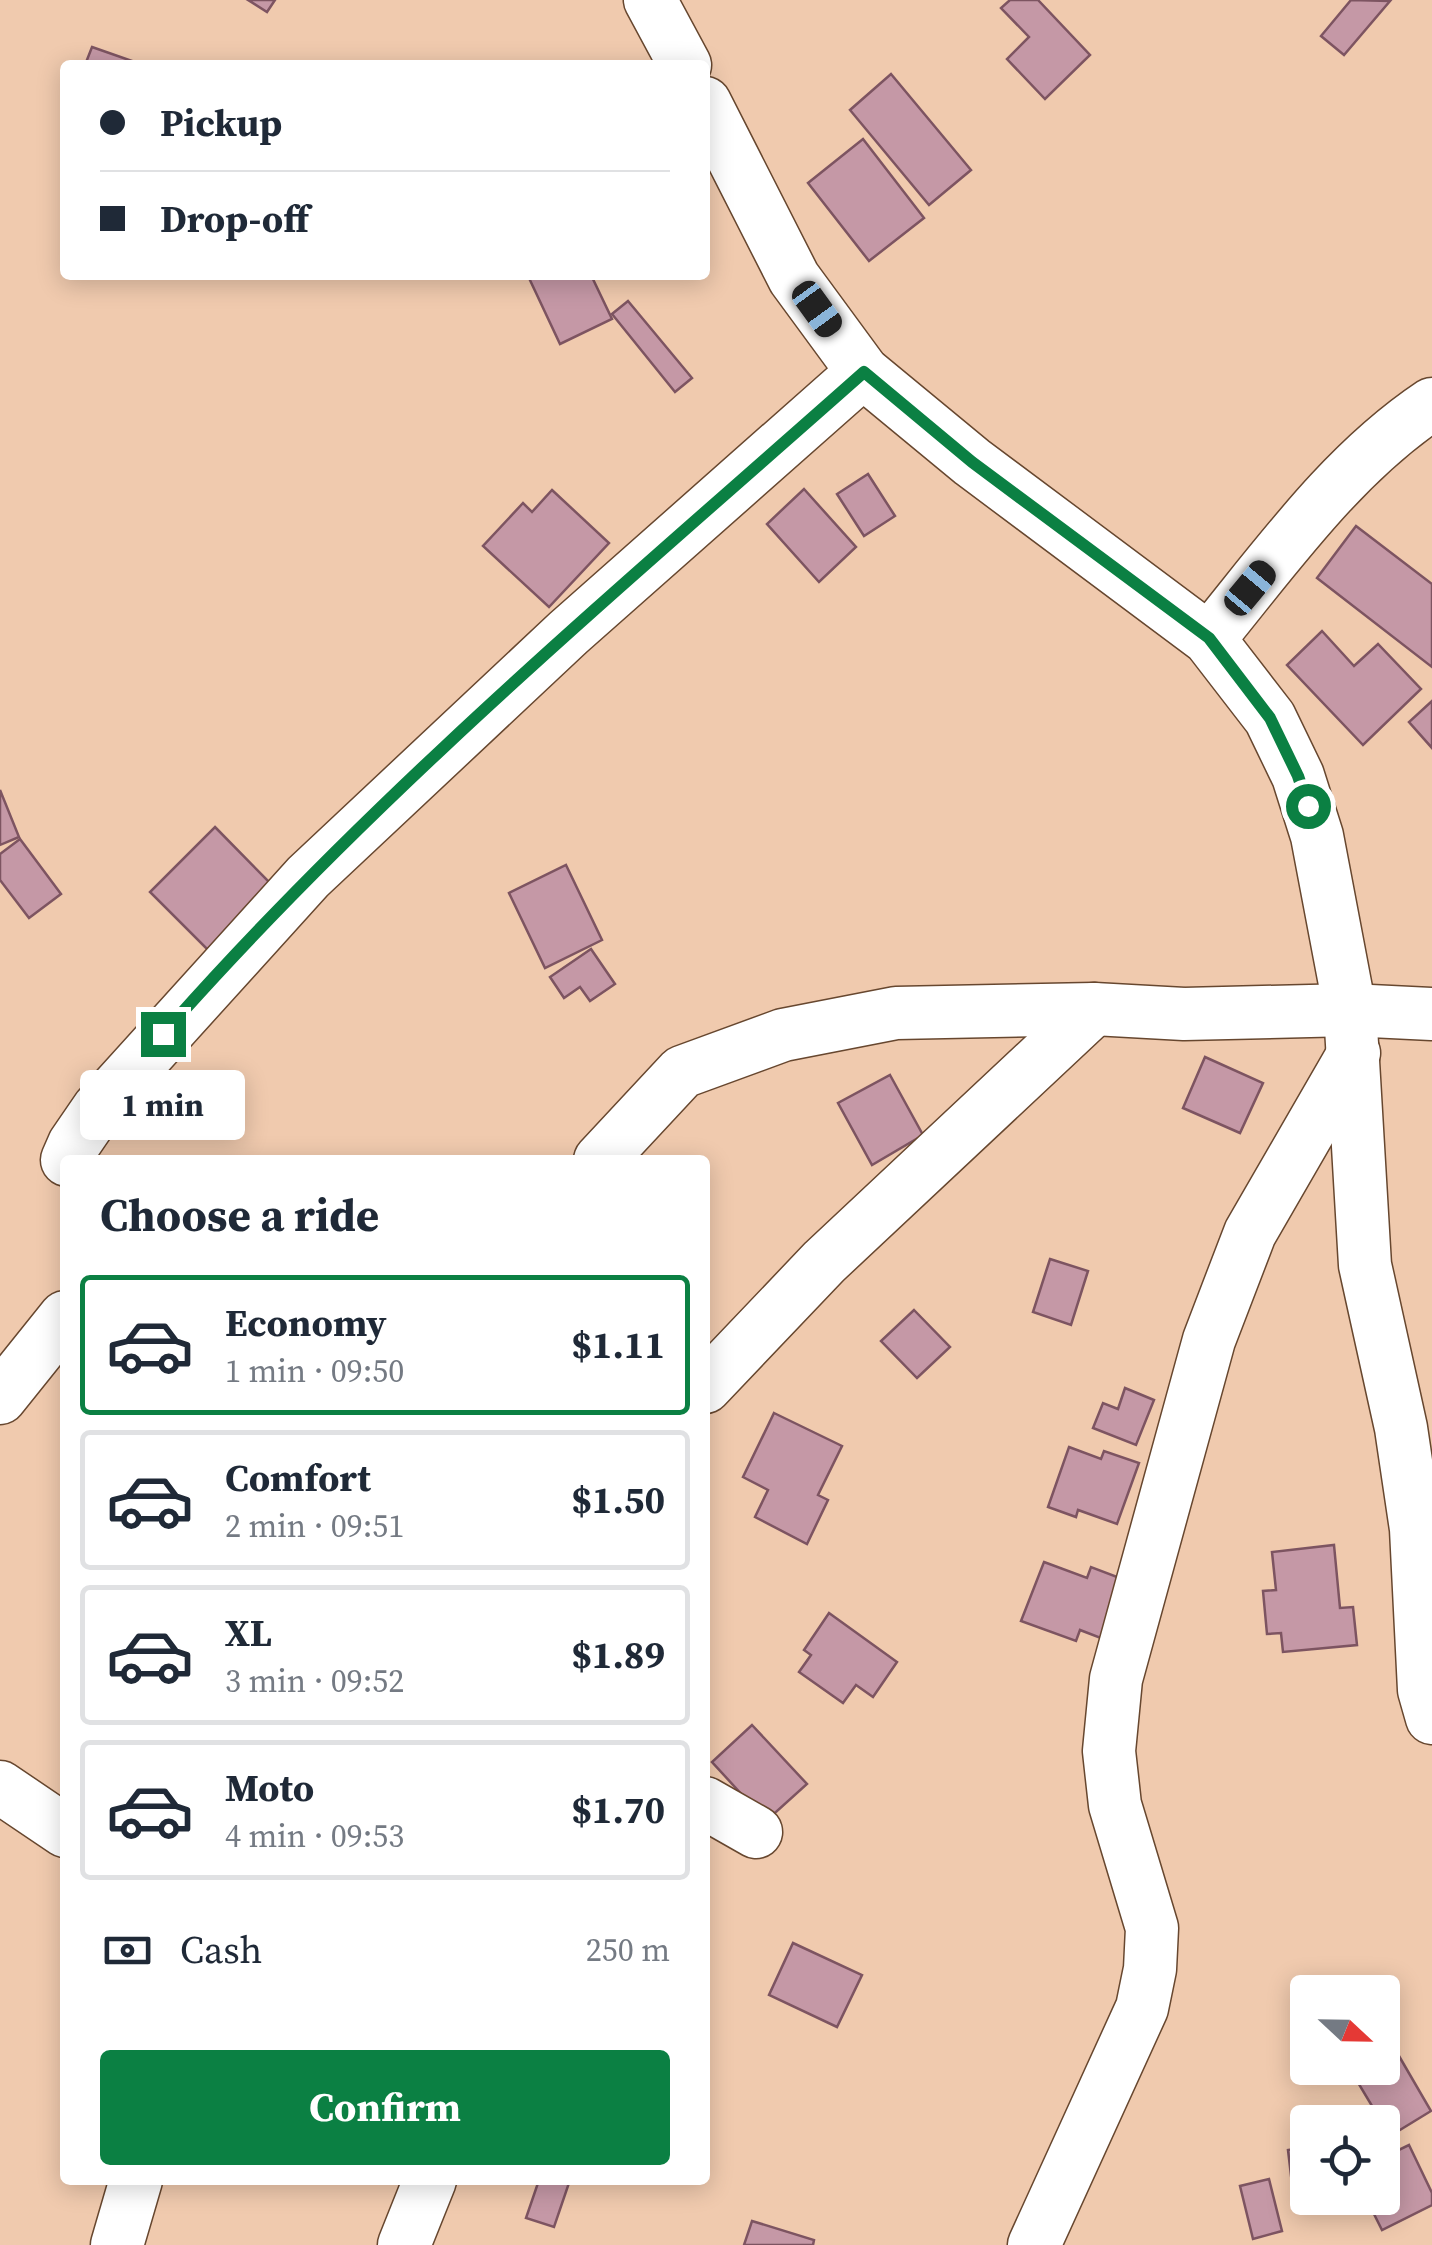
<!DOCTYPE html>
<meta charset="utf-8">
<style>
:root{--surface:#fff;--page:#f2f2f3;--text:#1f2937;--muted:#747a83;--line:#e0e1e3;--accent:#0b8043}
body{margin:0;font-family:"Source Serif 4",serif;background:var(--page);color:var(--text);height:100vh;display:flex;flex-direction:column;font-size:38px;white-space:nowrap}
*{box-sizing:border-box;margin:0}
p{font-size:32px;color:var(--muted)}
.icon{flex:none;width:55px;height:55px;fill:none;stroke:currentColor;stroke-width:2;stroke-linecap:round;stroke-linejoin:round}
.map{position:relative;flex:1;overflow:hidden}
.drawer{position:absolute;left:60px;top:1155px;width:650px;height:1030px;display:flex;flex-direction:column;background:var(--surface);border-radius:10px;box-shadow:0 5px 25px #0003}
.drawer>*{flex:none}
.hud{position:absolute;left:60px;top:60px;width:650px;height:220px;border-radius:10px;box-shadow:0 5px 25px #0003;display:grid;align-content:center;height:220px;padding:0 40px;background:var(--surface)}
.needle{width:65px;rotate:112deg}
.fabs{position:absolute;left:1290px;top:1975px;display:grid;gap:20px}
.fabs a{display:grid;place-items:center;width:110px;height:110px;border-radius:10px;background:var(--surface);box-shadow:0 5px 25px #0003;font-size:50px}
.end{position:absolute;width:45px;height:45px;margin:-22px;border:12px solid #0b8043;background:#fff;box-shadow:0 0 0 5px #fff}
.from{border-radius:50%}
.bubble{position:absolute;height:70px;border-radius:10px;background:var(--surface);box-shadow:0 5px 25px #0003;font-size:32px;font-weight:700;line-height:70px;text-align:center}
.car{position:absolute;width:30px;height:60px;margin:-30px -15px;border-radius:12px;box-shadow:0 0 8px 2px #0007;background:linear-gradient(#222 24%,#8ab4d8 0 40%,#222 0 76%,#8ab4d8 0 86%,#222 0)}
.hud b{display:flex;align-items:center;gap:35px;height:95px;font-size:38px}
.hud b+b{border-top:2px solid var(--line)}
.hud i{width:25px;height:25px;background:var(--text)}
ul{padding:0;list-style:none}
li{display:flex;align-items:center;gap:30px;height:140px;margin:0 20px 15px;padding:0 20px;border:5px solid var(--line);border-radius:10px}
li div{flex:1}
li b{display:block;font-size:38px}
li em{font-style:normal;font-weight:700}
li.selected{border-color:var(--accent)}
li>.icon{width:90px;height:90px;stroke-width:1.5}
h2{padding:0 40px;font-size:45px;line-height:120px}
.pay{display:flex;align-items:center;gap:25px;height:110px;padding:0 40px;font-size:38px}
.pay p{margin-inline-start:auto}
.action{display:flex;gap:20px;margin-top:auto;padding:20px 40px}
.action a{flex:1;height:115px;border-radius:10px;background:var(--accent);color:#fff;font-size:40px;font-weight:700;line-height:115px;text-align:center}
.map>svg:first-child{display:block}
</style>
<div class="map">
<svg width="1432" height="2245" viewBox="0 0 1432 2245">
<rect width="100%" height="100%" fill="#f0caae"/>
<!-- building -->
<g fill="#c598a6" stroke="#7d5461" stroke-width="2.5">
<path d="M 248,0 L 275,0 L 267,12 Z"/>
<path d="M 1010,0 L 1038,0 L 1090,55 L 1045,99 L 1007,59 L 1029,37 L 1001,8 Z"/>
<path d="M 1351,0 L 1390,1 L 1344,55 L 1321,36 Z"/>
<path d="M 92,47 L 135,62 L 134,65 L 85,65 Z"/>
<path d="M 891,74 L 971,170 L 929,205 L 850,110 Z"/>
<path d="M 863,139 L 924,218 L 869,261 L 808,183 Z"/>
<path d="M 534,275 L 591,275 L 612,319 L 560,344 L 529,278 Z"/>
<path d="M 628,301 L 692,378 L 675,392 L 612,314 Z"/>
<path d="M 868,474 L 895,516 L 864,536 L 837,494 Z"/>
<path d="M 804,489 L 856,547 L 819,582 L 767,524 Z"/>
<path d="M 552,490 L 609,543 L 549,607 L 483,546 L 523,503 L 532,512 Z"/>
<path d="M 1356,526 L 1432,584 L 1432,667 L 1317,578 Z"/>
<path d="M 1322,631 L 1354,666 L 1378,644 L 1421,689 L 1363,745 L 1287,665 Z"/>
<path d="M 1432,701 L 1432,748 L 1409,722 Z"/>
<path d="M 0,790 L 19,837 L 0,845 Z"/>
<path d="M 215,827 L 273,886 L 209,951 L 150,892 Z"/>
<path d="M 20,839 L 61,894 L 29,918 L 0,880 L 0,854 Z"/>
<path d="M 566,865 L 602,940 L 545,968 L 509,893 Z"/>
<path d="M 591,949 L 615,984 L 590,1001 L 580,987 L 564,998 L 550,977 Z"/>
<path d="M 1205,1057 L 1263,1083 L 1240,1133 L 1183,1108 Z"/>
<path d="M 890,1075 L 923,1135 L 872,1165 L 838,1103 Z"/>
<path d="M 1050,1259 L 1088,1271 L 1071,1325 L 1033,1312 Z"/>
<path d="M 914,1310 L 950,1347 L 917,1378 L 881,1341 Z"/>
<path d="M 1125,1388 L 1154,1400 L 1136,1445 L 1093,1428 L 1103,1403 L 1118,1409 Z"/>
<path d="M 774,1413 L 842,1446 L 818,1495 L 828,1500 L 807,1544 L 755,1517 L 768,1490 L 743,1477 Z"/>
<path d="M 1069,1447 L 1101,1459 L 1104,1451 L 1139,1463 L 1117,1524 L 1078,1510 L 1076,1517 L 1048,1507 Z"/>
<path d="M 1334,1545 L 1340,1608 L 1353,1607 L 1357,1645 L 1283,1652 L 1281,1633 L 1267,1634 L 1263,1591 L 1276,1590 L 1272,1552 Z"/>
<path d="M 1044,1562 L 1087,1578 L 1091,1567 L 1133,1583 L 1111,1642 L 1080,1630 L 1076,1641 L 1021,1621 Z"/>
<path d="M 829,1613 L 897,1662 L 873,1697 L 856,1685 L 843,1703 L 799,1672 L 811,1655 L 804,1650 Z"/>
<path d="M 752,1725 L 807,1784 L 766,1821 L 712,1762 Z"/>
<path d="M 793,1943 L 862,1975 L 837,2027 L 769,1995 Z"/>
<path d="M 1399,2056 L 1431,2111 L 1390,2136 L 1357,2081 Z"/>
<path d="M 1409,2145 L 1432,2193 L 1432,2205 L 1382,2230 L 1366,2198 L 1382,2198 L 1382,2158 Z"/>
<path d="M 1308,2147 L 1308,2181 L 1292,2184 L 1288,2150 Z"/>
<path d="M 1269,2179 L 1282,2231 L 1253,2239 L 1240,2186 Z"/>
<path d="M 539,2180 L 570,2180 L 554,2227 L 526,2218 Z"/>
<path d="M 752,2221 L 814,2240 L 813,2245 L 744,2245 Z"/>
</g>
<g fill="none" stroke-linecap="round" stroke-linejoin="round">
<defs>
<g id="minor">
<path d="M 650,0 L 685,65"/>
<path d="M 705,103 L 794,278 L 863,372 L 972,462 L 1209,639 L 1270,718 L 1298,776 L 1317,836 L 1350,1010 L 1365,1265 L 1401,1428 L 1416,1529 L 1424,1690 L 1432,1718"/>
<path d="M 1209,639 C 1277,556 1342,464 1432,404"/>
<path d="M 67,1160 L 74,1144 L 98,1109 L 308,877 L 568,633 L 863,372"/>
<path d="M 600,1160 L 682,1072 L 783,1035 L 896,1013 L 1094,1009 L 1184,1014 L 1350,1010 L 1432,1014"/>
<path d="M 705,1387 L 824,1262 L 1094,1009"/>
<path d="M 0,1398 L 65,1317"/>
<path d="M 0,1787 L 65,1831"/>
<path d="M 705,1803 L 756,1832"/>
<path d="M 117,2245 L 136,2180"/>
<path d="M 404,2245 L 430,2180"/>
<path d="M 1034,2245 L 1142,2008 L 1150,1969 L 1152,1928 L 1115,1805 L 1109,1751 L 1116,1679 L 1209,1340 L 1250,1233 L 1354,1053"/>
</g>
</defs>
<!-- minor casing -->
<use href="#minor" stroke="#67472f" stroke-width="55"/>
<!-- minor -->
<use href="#minor" stroke="#fff" stroke-width="52"/>
</g>
<g fill="none" stroke-linecap="round" stroke-linejoin="round">
<!-- route -->
<path stroke="#0b8043" stroke-width="12" d="M 163,1034 C 375,793 624,585 864,372 L 972,462 L 1209,638 L 1270,718 L 1298,776 L 1308,806"/>
</g>
</svg>
<div class="fabs">
<a><svg class="needle" viewBox="-14 -14 28 28"><path d="M0-13l5 13h-10z" fill="#e53935"/><path d="M0 13l5-13h-10z" fill="#747a83"/></svg></a>
<a><svg class="icon" aria-label="locate" viewBox="0 0 24 24"><circle cx="12" cy="12" r="6"/><path d="M12 2v4M12 18v4M2 12h4M18 12h4"/></svg></a>
</div>
<i class="end from" style="left:1308px;top:806px"></i>
<i class="end" style="left:163px;top:1034px"></i>
<div class="bubble" style="left:80px;top:1070px;width:165px">1 min</div>
<i class="car" style="left:817px;top:309px;rotate:144deg"></i>
<i class="car" style="left:1250px;top:588px;rotate:40deg"></i>
<div class="hud">
<b><i class="from"></i>Pickup</b>
<b><i></i>Drop-off</b>
</div>
<section class="drawer">
<h2>Choose a ride</h2>
<ul>
<li class="selected"><svg class="icon" aria-label="car" viewBox="0 0 24 24"><path d="M5 17H2v-5l4-1 3-4h7l3 4 3 1v5h-3M9 17h6M6 11h13"/><circle cx="7" cy="17" r="2"/><circle cx="17" cy="17" r="2"/></svg><div><b>Economy</b><p>1 min · 09:50</p></div><em>$1.11</em></li>
<li><svg class="icon" aria-label="car" viewBox="0 0 24 24"><path d="M5 17H2v-5l4-1 3-4h7l3 4 3 1v5h-3M9 17h6M6 11h13"/><circle cx="7" cy="17" r="2"/><circle cx="17" cy="17" r="2"/></svg><div><b>Comfort</b><p>2 min · 09:51</p></div><em>$1.50</em></li>
<li><svg class="icon" aria-label="car" viewBox="0 0 24 24"><path d="M5 17H2v-5l4-1 3-4h7l3 4 3 1v5h-3M9 17h6M6 11h13"/><circle cx="7" cy="17" r="2"/><circle cx="17" cy="17" r="2"/></svg><div><b>XL</b><p>3 min · 09:52</p></div><em>$1.89</em></li>
<li><svg class="icon" aria-label="car" viewBox="0 0 24 24"><path d="M5 17H2v-5l4-1 3-4h7l3 4 3 1v5h-3M9 17h6M6 11h13"/><circle cx="7" cy="17" r="2"/><circle cx="17" cy="17" r="2"/></svg><div><b>Moto</b><p>4 min · 09:53</p></div><em>$1.70</em></li>
</ul>
<div class="pay"><svg class="icon" aria-label="cash" viewBox="0 0 24 24"><path d="M3 7h18v10H3z"/><circle cx="12" cy="12" r="2"/></svg>Cash<p>250 m</p></div>
<div class="action"><a>Confirm</a></div>
</section>
</div>
